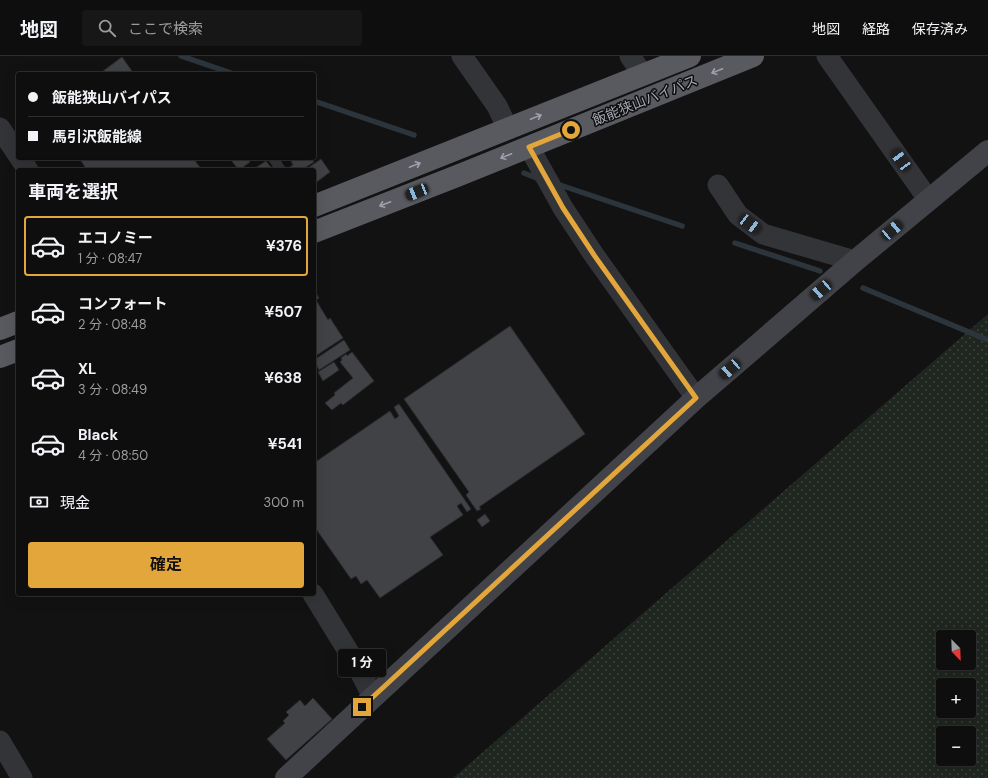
<!DOCTYPE html>
<html lang="ja">
<meta charset="utf-8">
<style>
:root{--surface:#0e0e0e;--page:#171717;--text:#f1f3f6;--muted:#9b9c9e;--line:#2e2e2e;--accent:#e3a63a}
body{margin:0;font-family:"DM Sans","Noto Sans JP",sans-serif;background:var(--page);color:var(--text);height:100vh;display:flex;flex-direction:column;font-size:15px;white-space:nowrap}
*{box-sizing:border-box;margin:0}
p{font-size:13px;color:var(--muted)}
.icon{flex:none;width:22px;height:22px;fill:none;stroke:currentColor;stroke-width:2;stroke-linecap:round;stroke-linejoin:round}
.map{position:relative;flex:1;overflow:hidden}
.side{position:absolute;left:16px;top:112px;width:300px;height:428px;display:flex;flex-direction:column;background:var(--surface);border-radius:4px;box-shadow:0 4px 16px #0002,0 0 0 1px var(--line)}
.side>*{flex:none}
.hud{position:absolute;left:16px;top:16px;width:300px;height:88px;border-radius:4px;box-shadow:0 4px 16px #0002,0 0 0 1px var(--line);display:grid;align-content:center;height:88px;padding:0 12px;background:var(--surface)}
.needle{width:26px;rotate:157deg}
.buttons{position:absolute;left:936px;top:574px;display:grid;gap:8px}
.buttons a{display:grid;place-items:center;width:40px;height:40px;border-radius:4px;background:var(--surface);box-shadow:0 4px 16px #0002,0 0 0 1px var(--line);font-size:20px}
.end{position:absolute;width:18px;height:18px;margin:-9px;border:5px solid #e3a63a;background:#111;box-shadow:0 0 0 2px #111}
.from{border-radius:50%}
.bubble{position:absolute;height:28px;border-radius:4px;background:var(--surface);box-shadow:0 4px 16px #0002,0 0 0 1px var(--line);font-size:13px;font-weight:700;line-height:28px;text-align:center}
.car{position:absolute;width:12px;height:24px;margin:-12px -6px;border-radius:5px;box-shadow:0 0 3px 1px #0007;background:linear-gradient(#222 24%,#8ab4d8 0 40%,#222 0 76%,#8ab4d8 0 86%,#222 0)}
.hud b{display:flex;align-items:center;gap:14px;height:38px;font-size:15px}
.hud b+b{border-top:1px solid var(--line)}
.hud i{width:10px;height:10px;background:var(--text)}
ul{padding:0;list-style:none}
li{display:flex;align-items:center;gap:12px;height:60px;margin:0 8px 6px;padding:0 4px;border:2px solid transparent;border-radius:4px}
li div{flex:1}
li b{display:block;font-size:15px}
li em{font-style:normal;font-weight:700}
li.current{border-color:var(--accent)}
li>.icon{width:36px;height:36px;stroke-width:1.5}
h2{padding:0 12px;font-size:18px;line-height:48px}
.pay{display:flex;align-items:center;gap:10px;height:44px;padding:0 12px;font-size:15px}
.pay p{margin-inline-start:auto}
.button{display:flex;gap:8px;margin-top:auto;padding:8px 12px}
.button a{flex:1;height:46px;border-radius:4px;background:var(--accent);color:#111;font-size:16px;font-weight:700;line-height:46px;text-align:center}
header{display:flex;align-items:center;gap:24px;box-sizing:border-box;height:56px;padding:0 20px;background:var(--surface);border-bottom:1px solid var(--line)}
header strong{font-size:19px}
nav{display:flex;gap:22px;margin-inline-start:auto;font-size:14px}
.search{width:280px;height:36px;background:var(--page);display:flex;align-items:center;gap:10px;box-sizing:border-box;padding:0 14px;border-radius:4px;color:var(--muted);font-size:15px}
.map>svg:first-child{display:block}
</style>
<header>
<strong>地図</strong>
<div class="search"><svg class="icon" aria-label="search" viewBox="0 0 24 24"><circle cx="10" cy="10" r="6"/><path d="M15 15l6 6"/></svg>ここで検索</div>
<nav><a>地図</a><a>経路</a><a>保存済み</a></nav>
</header>
<div class="map">
<svg width="988" height="722" viewBox="0 0 988 722">
<defs>
<pattern id="grass-dots" width="8" height="8" patternUnits="userSpaceOnUse"><rect width="8" height="8" fill="#1f261f"/><path d="M2 2h.1M6 6h.1" fill="none" stroke="#3d433d" stroke-width="1.8" stroke-linecap="round"/></pattern>
</defs>
<rect width="100%" height="100%" fill="#121213"/>
<!-- grass -->
<path fill="url(#grass-dots)" fill-rule="evenodd" d="M 988,258 L 988,722 L 453,722 ZM 943,581 L 969,581 L 969,607 L 943,607 ZM 943,629 L 969,629 L 969,655 L 943,655 ZM 943,677 L 969,677 L 969,703 L 943,703 Z"/>
<g fill="none" stroke-linecap="round" stroke-linejoin="round">
<!-- stream -->
<g stroke="#2c353b" stroke-width="5.5">
<path d="M 181,0 L 234,18"/>
<path d="M 314,45 L 414,79"/>
<path d="M 524,117 L 539,123"/>
<path d="M 557,128 L 682,170"/>
<path d="M 735,187 L 820,215"/>
<path d="M 863,232 L 988,284"/>
</g>
</g>
<!-- building -->
<g fill="#414246" stroke="#2c2c2f">
<path d="M 122,1 L 134,18 L 99,18 Z"/>
<path d="M 79,102 L 193,102 L 202,114 L 87,114 Z"/>
<path d="M 231,102 L 253,102 L 249,105 L 250,106 L 239,114 L 230,103 Z"/>
<path d="M 296,102 L 313,102 L 312,103 L 314,106 L 301,114 L 289,114 L 288,112 L 293,109 L 291,105 Z"/>
<path d="M 321,103 L 330,116 L 314,128 L 314,114 L 305,114 Z"/>
<path d="M 266,105 L 273,114 L 252,114 Z"/>
<path d="M 314,234 L 319,242 L 316,244 L 328,264 L 330,262 L 343,282 L 314,301 Z"/>
<path d="M 510,270 L 585,378 L 479,451 L 481,453 L 477,455 L 466,439 L 469,436 L 404,343 Z"/>
<path d="M 344,284 L 350,294 L 319,314 L 314,304 Z"/>
<path d="M 352,296 L 374,325 L 343,349 L 341,347 L 332,354 L 325,347 L 335,339 L 334,337 L 353,322 L 340,306 L 342,304 L 341,302 L 346,298 L 347,300 Z"/>
<path d="M 334,306 L 339,314 L 323,325 L 318,316 Z"/>
<path d="M 399,348 L 471,453 L 467,456 L 461,447 L 457,450 L 463,459 L 430,481 L 443,499 L 380,542 L 367,524 L 361,528 L 356,520 L 351,523 L 314,470 L 314,407 L 390,355 L 395,363 L 399,360 L 394,351 Z"/>
<path d="M 485,458 L 490,465 L 482,471 L 477,464 Z"/>
<path d="M 313,642 L 332,663 L 286,704 L 267,683 L 285,667 L 283,665 L 289,659 L 286,656 L 300,644 L 305,650 Z"/>
</g>
<g fill="none" stroke-linecap="round" stroke-linejoin="round">
<!-- service -->
<path stroke="#333438" stroke-width="10" d="M 273,102 L 281,114"/>
<!-- minor -->
<g stroke="#333438" stroke-width="21">
<path d="M 462,0 L 497,50 L 508,73"/>
<path d="M 630,0 L 643,19"/>
<path d="M 827,0 L 928,143"/>
<path d="M 0,72 L 18,99"/>
<path d="M 529,91 L 563,152 L 594,199 L 696,342"/>
<path d="M 20,102 L 28,114"/>
<path d="M 718,129 L 738,159 L 763,178 L 855,205"/>
<path d="M 313,538 L 356,608 L 373,641"/>
<path d="M 0,685 L 22,722"/>
</g>
<!-- secondary -->
<path stroke="#424348" stroke-width="22" d="M 286,722 L 696,342 L 855,205 L 988,95"/>
<!-- trunk -->
<g stroke="#585a60" stroke-width="22">
<path d="M 314,150 L 690,0"/>
<path d="M 314,176 L 457,120 L 753,0"/>
<path d="M 0,273 L 18,266"/>
<path d="M 0,301 L 18,294"/>
</g>
</g>
<!-- one-way arrows -->
<defs><path id="oneway-shaft" d="M-6 0H5M1.5-3L5.5 0L1.5 3" fill="none" stroke-width="1.6" stroke-linecap="round" stroke-linejoin="round"/></defs>
<g stroke="#9da1ab">
<use href="#oneway-shaft" transform="translate(717 15) rotate(158)"/>
<use href="#oneway-shaft" transform="translate(536 61) rotate(-22)"/>
<use href="#oneway-shaft" transform="translate(506 100) rotate(158)"/>
<use href="#oneway-shaft" transform="translate(415 109) rotate(-22)"/>
<use href="#oneway-shaft" transform="translate(385 148) rotate(159)"/>
</g>
<g fill="none" stroke-linecap="round" stroke-linejoin="round">
<!-- route -->
<path stroke="#e3a63a" stroke-width="5" d="M 362,651 L 696,342 L 594,199 L 563,152 L 529,91 L 571,74"/>
</g>
<g text-anchor="middle" stroke-width="3" stroke-linejoin="round" paint-order="stroke">
<!-- street labels -->
<g font-size="14" fill="#a5a9b3" stroke="#0d0d0e">
<text transform="translate(645 44) rotate(-22)" y="5">飯能狭山バイパス</text>
</g>
</g>
</svg>
<div class="buttons">
<a><svg class="needle" viewBox="-14 -14 28 28"><path d="M0-13l5 13h-10z" fill="#e53935"/><path d="M0 13l5-13h-10z" fill="#9b9c9e"/></svg></a>
<a>+</a>
<a>−</a>
</div>
<i class="end from" style="left:571px;top:74px"></i>
<i class="end" style="left:362px;top:651px"></i>
<div class="bubble" style="left:338px;top:593px;width:48px">1 分</div>
<i class="car" style="left:901px;top:104px;rotate:324deg"></i>
<i class="car" style="left:417px;top:136px;rotate:248deg"></i>
<i class="car" style="left:750px;top:168px;rotate:127deg"></i>
<i class="car" style="left:892px;top:174px;rotate:50deg"></i>
<i class="car" style="left:821px;top:234px;rotate:229deg"></i>
<i class="car" style="left:730px;top:313px;rotate:229deg"></i>
<div class="hud">
<b><i class="from"></i>飯能狭山バイパス</b>
<b><i></i>馬引沢飯能線</b>
</div>
<section class="side">
<h2>車両を選択</h2>
<ul>
<li class="current"><svg class="icon" aria-label="car" viewBox="0 0 24 24"><path d="M5 17H2v-5l4-1 3-4h7l3 4 3 1v5h-3M9 17h6M6 11h13"/><circle cx="7" cy="17" r="2"/><circle cx="17" cy="17" r="2"/></svg><div><b>エコノミー</b><p>1 分 · 08:47</p></div><em>¥376</em></li>
<li><svg class="icon" aria-label="car" viewBox="0 0 24 24"><path d="M5 17H2v-5l4-1 3-4h7l3 4 3 1v5h-3M9 17h6M6 11h13"/><circle cx="7" cy="17" r="2"/><circle cx="17" cy="17" r="2"/></svg><div><b>コンフォート</b><p>2 分 · 08:48</p></div><em>¥507</em></li>
<li><svg class="icon" aria-label="car" viewBox="0 0 24 24"><path d="M5 17H2v-5l4-1 3-4h7l3 4 3 1v5h-3M9 17h6M6 11h13"/><circle cx="7" cy="17" r="2"/><circle cx="17" cy="17" r="2"/></svg><div><b>XL</b><p>3 分 · 08:49</p></div><em>¥638</em></li>
<li><svg class="icon" aria-label="car" viewBox="0 0 24 24"><path d="M5 17H2v-5l4-1 3-4h7l3 4 3 1v5h-3M9 17h6M6 11h13"/><circle cx="7" cy="17" r="2"/><circle cx="17" cy="17" r="2"/></svg><div><b>Black</b><p>4 分 · 08:50</p></div><em>¥541</em></li>
</ul>
<div class="pay"><svg class="icon" aria-label="cash" viewBox="0 0 24 24"><path d="M3 7h18v10H3z"/><circle cx="12" cy="12" r="2"/></svg>現金<p>300 m</p></div>
<div class="button"><a>確定</a></div>
</section>
</div>
